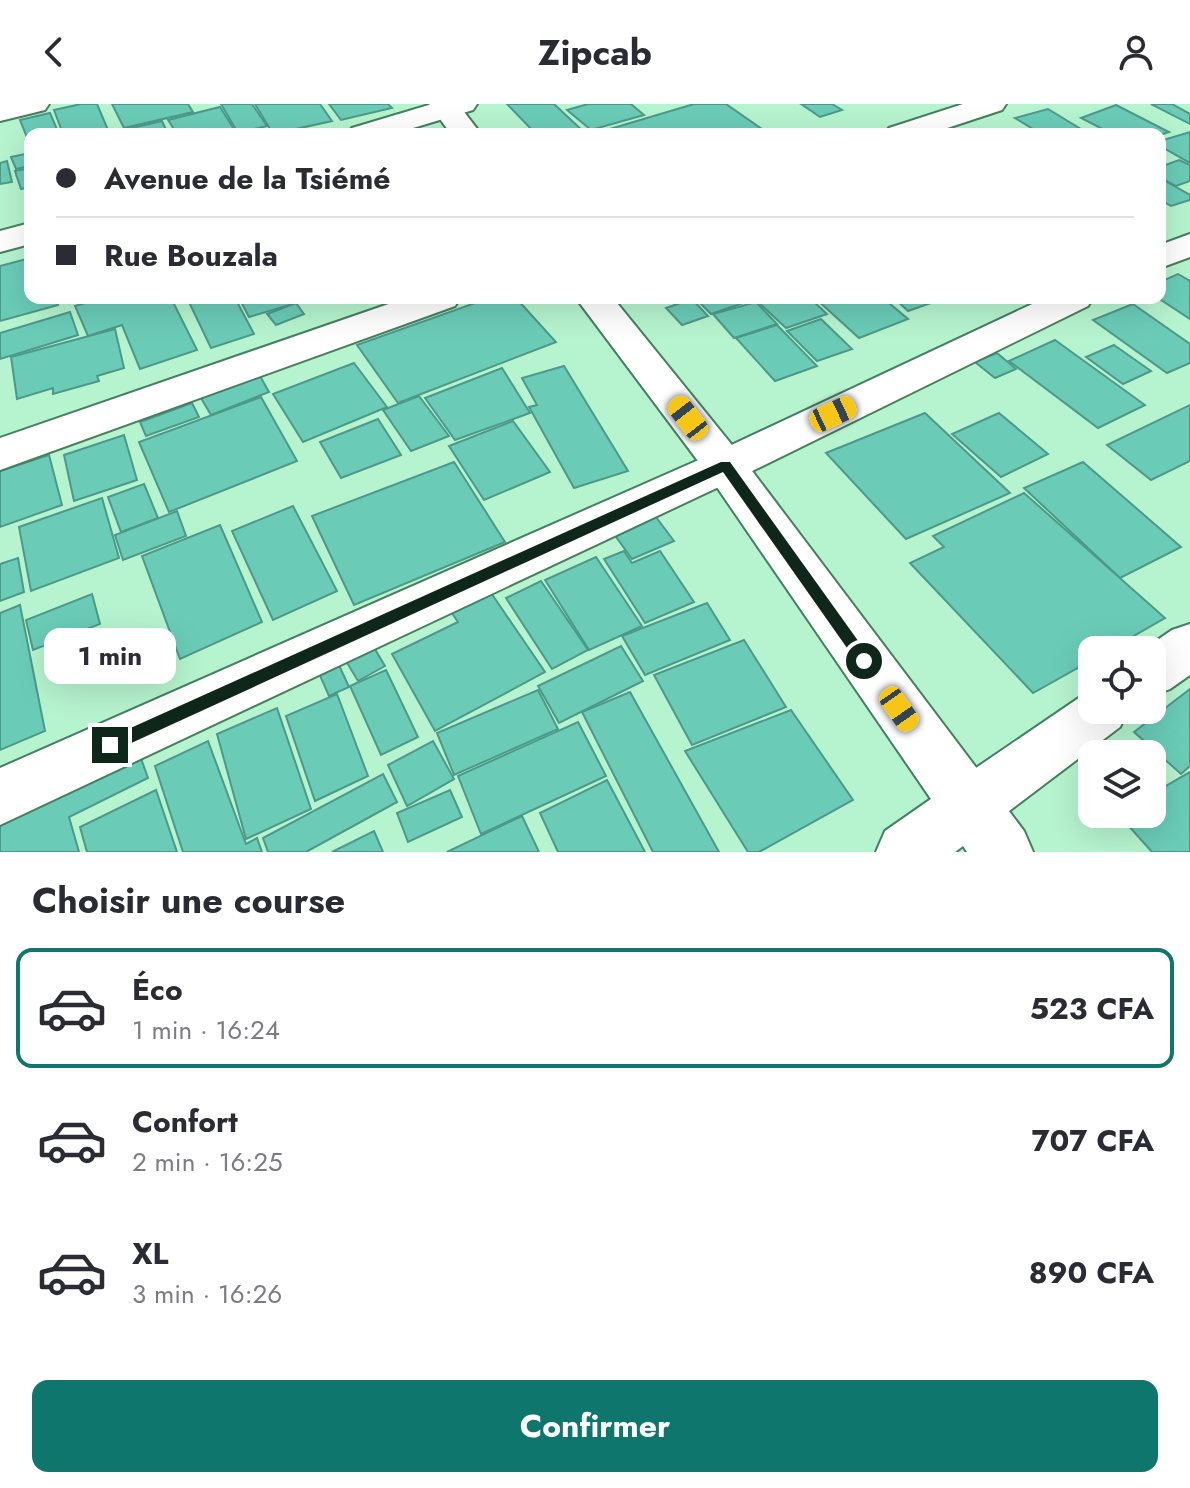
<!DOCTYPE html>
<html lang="fr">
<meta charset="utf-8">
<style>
:root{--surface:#fff;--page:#f7f7f7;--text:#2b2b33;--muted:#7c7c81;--line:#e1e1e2;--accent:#0f766e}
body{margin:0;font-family:Jost,sans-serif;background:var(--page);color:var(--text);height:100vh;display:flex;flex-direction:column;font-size:30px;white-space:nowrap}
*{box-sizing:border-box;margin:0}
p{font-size:26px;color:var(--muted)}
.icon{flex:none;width:44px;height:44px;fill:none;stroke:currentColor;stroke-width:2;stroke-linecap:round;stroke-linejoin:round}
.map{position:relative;height:748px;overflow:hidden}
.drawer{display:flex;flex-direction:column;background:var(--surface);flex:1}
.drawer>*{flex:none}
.hud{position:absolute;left:24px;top:24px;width:1142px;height:176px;border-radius:16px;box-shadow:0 8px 32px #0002;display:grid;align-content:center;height:176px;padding:0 32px;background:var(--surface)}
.controls{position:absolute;left:1078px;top:532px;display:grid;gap:16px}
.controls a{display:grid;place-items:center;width:88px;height:88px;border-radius:16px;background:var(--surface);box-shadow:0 8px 32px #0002;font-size:40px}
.end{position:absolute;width:36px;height:36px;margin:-18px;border:10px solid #0f271a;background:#fff;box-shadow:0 0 0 4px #fff}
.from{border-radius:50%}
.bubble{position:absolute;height:56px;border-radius:16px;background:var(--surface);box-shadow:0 8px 32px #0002;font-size:26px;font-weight:700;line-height:56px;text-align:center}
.car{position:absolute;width:24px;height:48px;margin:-24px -12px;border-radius:10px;box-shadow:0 0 6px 2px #0007;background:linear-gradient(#f5c518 24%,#345 0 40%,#f5c518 0 76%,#345 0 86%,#f5c518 0)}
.hud b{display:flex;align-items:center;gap:28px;height:76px;font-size:30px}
.hud b+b{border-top:2px solid var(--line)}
.hud i{width:20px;height:20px;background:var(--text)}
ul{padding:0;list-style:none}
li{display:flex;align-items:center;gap:24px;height:120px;margin:0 16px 12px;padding:0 16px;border:4px solid transparent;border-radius:16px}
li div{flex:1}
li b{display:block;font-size:30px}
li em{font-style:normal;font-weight:700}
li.selected{border-color:var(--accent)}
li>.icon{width:72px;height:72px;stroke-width:1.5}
h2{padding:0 32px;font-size:36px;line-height:96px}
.primary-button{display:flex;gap:16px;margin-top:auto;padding:16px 32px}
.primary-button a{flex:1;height:92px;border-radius:16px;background:var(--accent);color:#fff;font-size:32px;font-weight:700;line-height:92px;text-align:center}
header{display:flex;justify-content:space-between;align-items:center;height:104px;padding:0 32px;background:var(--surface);font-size:36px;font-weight:700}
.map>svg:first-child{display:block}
</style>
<header><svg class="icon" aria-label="back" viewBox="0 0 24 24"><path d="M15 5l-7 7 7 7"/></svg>Zipcab<svg class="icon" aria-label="person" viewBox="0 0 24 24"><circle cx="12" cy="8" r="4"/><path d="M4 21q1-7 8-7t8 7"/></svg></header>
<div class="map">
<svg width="1190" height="748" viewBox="0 0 1190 748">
<rect width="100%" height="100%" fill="#b6f4cf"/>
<!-- building -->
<g fill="#6accb7" stroke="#4d9989" stroke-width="2">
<path d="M 81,0 L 97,0 L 108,26 L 63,30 L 54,6 Z"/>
<path d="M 112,0 L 188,0 L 193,8 L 124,24 Z"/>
<path d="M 221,0 L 252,0 L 267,22 L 238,29 Z"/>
<path d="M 255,0 L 320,0 L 332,17 L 273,30 Z"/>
<path d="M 329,0 L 388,0 L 392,4 L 341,16 Z"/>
<path d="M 507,0 L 554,0 L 586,30 L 536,30 Z"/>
<path d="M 588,0 L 631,0 L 644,11 L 591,26 L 567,6 Z"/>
<path d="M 694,0 L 726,0 L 769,30 L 593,30 Z"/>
<path d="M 801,0 L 832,0 L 842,6 L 820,13 Z"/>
<path d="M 1151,0 L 1172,0 L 1190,10 L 1190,20 Z"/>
<path d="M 1116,1 L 1169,28 L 1160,31 L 1112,30 L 1081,14 Z"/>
<path d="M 220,3 L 237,30 L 177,30 L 168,16 Z"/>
<path d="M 1048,5 L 1089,30 L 1041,30 L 1015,14 Z"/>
<path d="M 50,9 L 59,30 L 30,30 L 30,41 L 20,16 Z"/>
<path d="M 162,17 L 168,30 L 110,29 Z"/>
<path d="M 1190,28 L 1190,59 L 1160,42 L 1160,37 Z"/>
<path d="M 30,49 L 30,62 L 16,65 L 11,53 Z"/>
<path d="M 1179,56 L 1190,61 L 1190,77 L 1176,82 L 1160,73 L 1160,63 Z"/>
<path d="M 7,57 L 12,78 L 0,80 L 0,59 Z"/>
<path d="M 30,64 L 30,83 L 21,85 L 15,67 Z"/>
<path d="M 1160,74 L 1190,91 L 1190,96 L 1171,102 L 1160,96 Z"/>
<path d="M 30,154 L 30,194 L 56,194 L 58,201 L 0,217 L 0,162 Z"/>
<path d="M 1178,170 L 1190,177 L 1190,215 L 1158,194 L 1160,178 Z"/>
<path d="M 102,194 L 171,194 L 197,246 L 140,265 L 122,221 L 88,232 L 75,202 Z"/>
<path d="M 187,194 L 235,194 L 254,230 L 211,244 Z"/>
<path d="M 239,194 L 289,194 L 293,200 L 249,213 Z"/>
<path d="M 489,194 L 516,194 L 556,238 L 398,299 L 357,241 Z"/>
<path d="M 695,194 L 758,194 L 711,210 Z"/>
<path d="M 769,194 L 810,194 L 827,210 L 786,224 L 758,198 Z"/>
<path d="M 815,194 L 883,194 L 908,215 L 859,234 Z"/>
<path d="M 894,194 L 945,194 L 908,207 Z"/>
<path d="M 692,195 L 708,212 L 682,221 L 666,204 Z"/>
<path d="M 756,198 L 777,220 L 734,234 L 713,210 Z"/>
<path d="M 296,199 L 304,210 L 276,221 L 267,210 Z"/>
<path d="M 1133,200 L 1190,240 L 1190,259 L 1167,269 L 1093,216 Z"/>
<path d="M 70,208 L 78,231 L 0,255 L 0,229 Z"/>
<path d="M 821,215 L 852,245 L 817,257 L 787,227 Z"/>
<path d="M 777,221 L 817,262 L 775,277 L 736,234 Z"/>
<path d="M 115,225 L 124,264 L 97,272 L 99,277 L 53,290 L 53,284 L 17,295 L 11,253 Z"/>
<path d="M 1055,236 L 1145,301 L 1098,324 L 1009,257 Z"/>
<path d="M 1114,241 L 1151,267 L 1123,280 L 1086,253 Z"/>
<path d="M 997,249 L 1016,265 L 995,274 L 975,258 Z"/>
<path d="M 354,259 L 387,303 L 303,338 L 273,290 Z"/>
<path d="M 564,262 L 628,367 L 574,384 L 529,303 L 537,301 L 522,274 Z"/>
<path d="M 502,264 L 530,309 L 455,336 L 425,294 Z"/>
<path d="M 260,272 L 269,288 L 211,311 L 201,294 Z"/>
<path d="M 419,292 L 449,332 L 411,347 L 383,306 Z"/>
<path d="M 261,293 L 297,357 L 169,408 L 139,338 Z"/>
<path d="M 192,299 L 199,313 L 146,332 L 140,318 Z"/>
<path d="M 1190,301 L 1190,357 L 1151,376 L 1107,341 Z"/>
<path d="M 925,309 L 1010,389 L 906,435 L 826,349 Z"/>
<path d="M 999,309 L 1048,350 L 1001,373 L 952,330 Z"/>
<path d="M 378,315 L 401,351 L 341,374 L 320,338 Z"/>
<path d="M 513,317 L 550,368 L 484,396 L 449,342 Z"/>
<path d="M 124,331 L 137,376 L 74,397 L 64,351 Z"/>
<path d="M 49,351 L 62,401 L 0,423 L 0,367 Z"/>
<path d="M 454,358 L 505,438 L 354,501 L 312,412 Z"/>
<path d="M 1083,358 L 1181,443 L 1120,474 L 1024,384 Z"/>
<path d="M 144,380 L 158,414 L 121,428 L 108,393 Z"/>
<path d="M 1024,389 L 1165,514 L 1109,546 L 1092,546 L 1092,556 L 1033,589 L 910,459 L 944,443 L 933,432 Z"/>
<path d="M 102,394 L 119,454 L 31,487 L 19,423 Z"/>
<path d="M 293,402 L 337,487 L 273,516 L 232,427 Z"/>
<path d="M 177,407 L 186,432 L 123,456 L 115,431 Z"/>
<path d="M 653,409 L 674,437 L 632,455 L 611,426 Z"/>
<path d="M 220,421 L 262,518 L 180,555 L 142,452 Z"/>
<path d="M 624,447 L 632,459 L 660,447 L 694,498 L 645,519 L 604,455 Z"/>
<path d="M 596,453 L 642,522 L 589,546 L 545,476 Z"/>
<path d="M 18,454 L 24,488 L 0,497 L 0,460 Z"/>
<path d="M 541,477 L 588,546 L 552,565 L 506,494 Z"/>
<path d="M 485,480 L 545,568 L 435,627 L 392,550 L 458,518 L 445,499 Z"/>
<path d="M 92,490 L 100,520 L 33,546 L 26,516 Z"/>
<path d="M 707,499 L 730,536 L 645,571 L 622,532 Z"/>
<path d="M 20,501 L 45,627 L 0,646 L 0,509 Z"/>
<path d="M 744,536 L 786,603 L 692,641 L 654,571 Z"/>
<path d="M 370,537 L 385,562 L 358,577 L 343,552 Z"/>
<path d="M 621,542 L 643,577 L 559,619 L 538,582 Z"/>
<path d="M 338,559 L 349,583 L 329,592 L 318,567 Z"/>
<path d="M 386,566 L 418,633 L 381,651 L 350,582 Z"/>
<path d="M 1190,585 L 1190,662 L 1181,670 L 1134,628 Z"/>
<path d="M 538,586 L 558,625 L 454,671 L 437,629 Z"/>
<path d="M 630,588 L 719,748 L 653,748 L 582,608 Z"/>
<path d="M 337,590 L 368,672 L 315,697 L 286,612 Z"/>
<path d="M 277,604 L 311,705 L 246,735 L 217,630 Z"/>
<path d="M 791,606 L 853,696 L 759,748 L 748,748 L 685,647 Z"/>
<path d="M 578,618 L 606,672 L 481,730 L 458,672 Z"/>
<path d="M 208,637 L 246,740 L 257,734 L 262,748 L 183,748 L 155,662 Z"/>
<path d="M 433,637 L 454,675 L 407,702 L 388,661 Z"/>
<path d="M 138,646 L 148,674 L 69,713 L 79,748 L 0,748 L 0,714 Z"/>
<path d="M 1190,668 L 1190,748 L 1152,748 L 1118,710 L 1152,710 L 1152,690 Z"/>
<path d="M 383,670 L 397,698 L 306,748 L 268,748 L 263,734 Z"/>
<path d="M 607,676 L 645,748 L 558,748 L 540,709 Z"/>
<path d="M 156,686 L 177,748 L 87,748 L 80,723 Z"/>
<path d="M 450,686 L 462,713 L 408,738 L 397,709 Z"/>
<path d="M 522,712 L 539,748 L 447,748 Z"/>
<path d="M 374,727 L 383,748 L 332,748 Z"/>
</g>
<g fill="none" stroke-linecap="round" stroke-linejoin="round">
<defs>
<g id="street">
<path d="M 0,0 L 49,0 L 45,6 L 0,17 Z"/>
<path d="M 432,0 L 477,0 L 473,6 L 393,30 L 347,30 L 352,24 Z"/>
<path d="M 963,0 L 1006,0 L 1002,6 L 929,30 L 884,30 L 889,24 Z"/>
<path d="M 30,119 L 30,140 L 0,148 L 0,127 Z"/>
<path d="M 1190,130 L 1190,153 L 1160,164 L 1160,141 Z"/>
<path d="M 406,194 L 460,194 L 455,202 L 0,366 L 0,334 Z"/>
<path d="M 1045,194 L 1093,194 L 1088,202 L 740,373 L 0,721 L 0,664 L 710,351 Z"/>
<path d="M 1190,520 L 1190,571 L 1170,585 L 1152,592 L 1152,546 L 1143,546 L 1172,526 Z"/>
<path d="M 1092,585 L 1092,606 L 1128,606 L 1120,623 L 988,723 L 968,731 L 948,723 L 939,703 L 948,683 Z"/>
</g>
<g id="secondary">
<path d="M 429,0 L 458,0 L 481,30 L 451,30 Z"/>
<path d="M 576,194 L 613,194 L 740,351 L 1024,727 L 1033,748 L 967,748 L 963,742 L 955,748 L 876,748 L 885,727 L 931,695 L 710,373 Z"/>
</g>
</defs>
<!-- street casing -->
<use href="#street" stroke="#457f5f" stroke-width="4"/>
<!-- secondary casing -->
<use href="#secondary" stroke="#457f5f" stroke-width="4"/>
<!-- street -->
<use href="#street" fill="#fff" fill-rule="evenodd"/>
<!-- secondary -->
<use href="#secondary" fill="#fff" fill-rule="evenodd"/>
</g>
<!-- route -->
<path fill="#0f271a" d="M 721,358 L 730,358 L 869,552 L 869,561 L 859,561 L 723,368 L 116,646 L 104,646 L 104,636 Z"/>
</svg>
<div class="controls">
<a><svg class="icon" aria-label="locate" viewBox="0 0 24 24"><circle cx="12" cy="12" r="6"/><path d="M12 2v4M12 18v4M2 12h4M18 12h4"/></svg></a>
<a><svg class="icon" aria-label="layers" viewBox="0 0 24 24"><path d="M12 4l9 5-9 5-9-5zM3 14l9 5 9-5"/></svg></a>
</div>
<i class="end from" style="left:864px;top:557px"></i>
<i class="end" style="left:110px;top:641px"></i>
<div class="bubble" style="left:44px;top:524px;width:132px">1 min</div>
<i class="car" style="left:833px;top:310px;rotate:65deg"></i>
<i class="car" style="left:688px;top:314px;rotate:322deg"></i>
<i class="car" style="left:899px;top:605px;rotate:145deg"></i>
<div class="hud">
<b><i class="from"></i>Avenue de la Tsiémé</b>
<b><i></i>Rue Bouzala</b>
</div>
</div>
<section class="drawer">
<h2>Choisir une course</h2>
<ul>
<li class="selected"><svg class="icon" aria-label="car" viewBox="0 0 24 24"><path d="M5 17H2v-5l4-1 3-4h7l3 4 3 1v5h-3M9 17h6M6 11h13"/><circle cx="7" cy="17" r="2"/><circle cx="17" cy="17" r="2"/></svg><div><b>Éco</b><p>1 min · 16:24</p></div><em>523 CFA</em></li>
<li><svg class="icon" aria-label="car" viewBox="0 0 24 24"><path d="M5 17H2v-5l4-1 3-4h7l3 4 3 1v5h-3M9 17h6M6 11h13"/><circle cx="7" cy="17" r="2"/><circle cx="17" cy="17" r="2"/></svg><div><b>Confort</b><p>2 min · 16:25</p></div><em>707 CFA</em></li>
<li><svg class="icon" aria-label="car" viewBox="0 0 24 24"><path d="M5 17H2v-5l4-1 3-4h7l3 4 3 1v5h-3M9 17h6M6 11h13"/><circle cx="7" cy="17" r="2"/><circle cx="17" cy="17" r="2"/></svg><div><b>XL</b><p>3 min · 16:26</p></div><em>890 CFA</em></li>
</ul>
<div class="primary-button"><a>Confirmer</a></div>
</section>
